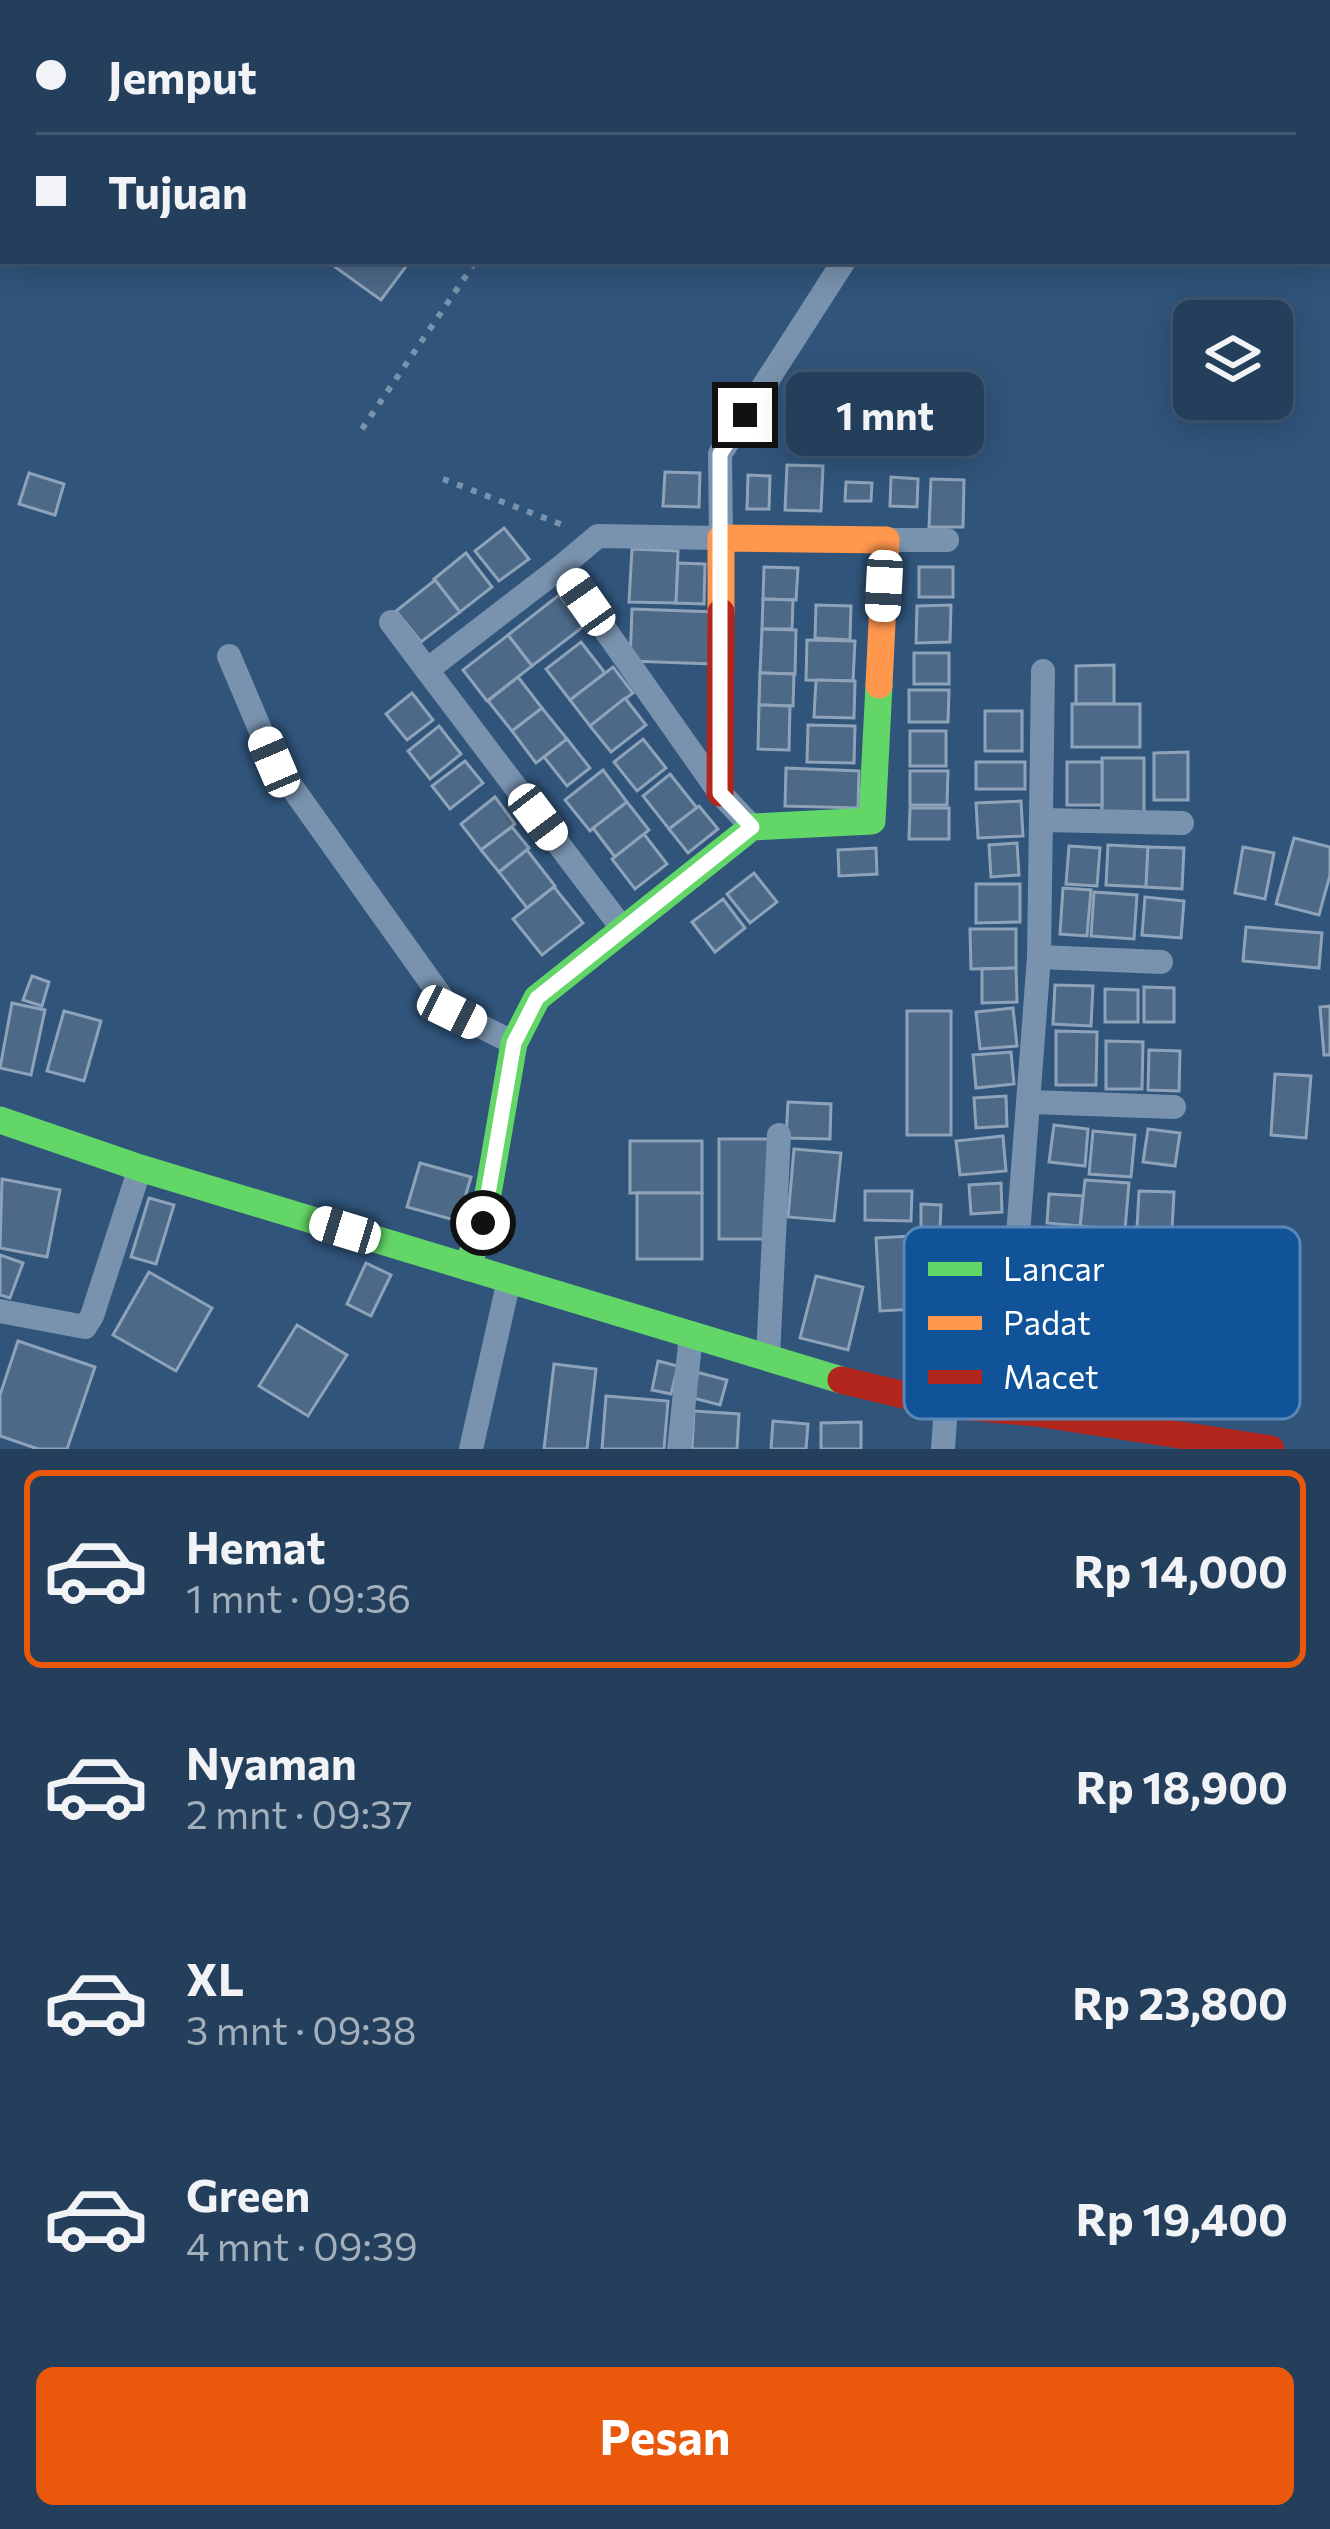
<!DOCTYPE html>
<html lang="id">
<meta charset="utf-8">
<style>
:root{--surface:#243f5c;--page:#304a65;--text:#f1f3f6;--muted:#a3afbb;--line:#415872;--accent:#ea580c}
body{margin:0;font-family:Commissioner,sans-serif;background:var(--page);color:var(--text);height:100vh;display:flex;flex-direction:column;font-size:45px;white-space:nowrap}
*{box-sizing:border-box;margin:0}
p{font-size:39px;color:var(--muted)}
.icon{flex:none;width:66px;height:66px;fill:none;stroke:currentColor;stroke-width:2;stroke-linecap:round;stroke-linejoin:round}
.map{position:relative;height:1449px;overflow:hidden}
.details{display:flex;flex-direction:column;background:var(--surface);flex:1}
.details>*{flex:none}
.banner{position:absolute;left:0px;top:0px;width:1332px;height:264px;box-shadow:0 6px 30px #0003,0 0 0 3px var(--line);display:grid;align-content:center;height:264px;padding:0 36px;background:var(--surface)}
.fabs{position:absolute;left:1173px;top:300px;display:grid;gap:24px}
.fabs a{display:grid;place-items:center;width:120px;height:120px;border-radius:18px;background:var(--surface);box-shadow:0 6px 30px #0003,0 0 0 3px var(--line);font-size:60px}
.end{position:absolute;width:54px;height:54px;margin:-27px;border:15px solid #fff;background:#111;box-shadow:0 0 0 6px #111}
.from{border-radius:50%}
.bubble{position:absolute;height:84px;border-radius:18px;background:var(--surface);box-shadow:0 6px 30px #0003,0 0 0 3px var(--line);font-size:39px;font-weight:700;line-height:84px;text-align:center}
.car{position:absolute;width:36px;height:72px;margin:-36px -18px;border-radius:15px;box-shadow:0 0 9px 3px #0007;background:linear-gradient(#fff 24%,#345 0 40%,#fff 0 76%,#345 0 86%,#fff 0)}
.banner b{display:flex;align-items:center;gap:42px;height:114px;font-size:45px}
.banner b+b{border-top:3px solid var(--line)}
.banner i{width:30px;height:30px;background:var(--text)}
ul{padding:21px 0 0;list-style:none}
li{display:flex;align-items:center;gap:36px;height:198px;margin:0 24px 18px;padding:0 12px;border:6px solid transparent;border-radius:18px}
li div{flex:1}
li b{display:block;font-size:45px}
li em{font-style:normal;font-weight:700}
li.selected{border-color:var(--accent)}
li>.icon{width:108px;height:108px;stroke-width:1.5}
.action{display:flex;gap:24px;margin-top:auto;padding:24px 36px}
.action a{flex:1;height:138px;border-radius:18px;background:var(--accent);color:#fff;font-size:48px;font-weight:700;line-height:138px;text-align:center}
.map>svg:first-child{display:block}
</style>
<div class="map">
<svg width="1330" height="1449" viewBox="0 0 1330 1449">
<rect width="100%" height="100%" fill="#30547a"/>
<!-- building -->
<g fill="#4c6987" stroke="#8ea3b9" stroke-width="3">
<path d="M 339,261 L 410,261 L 381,300 L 335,267 Z"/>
<path d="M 787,465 L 823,466 L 821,511 L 785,510 Z"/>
<path d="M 665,472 L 700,473 L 699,507 L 663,506 Z"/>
<path d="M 29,473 L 64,484 L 55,515 L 19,504 Z"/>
<path d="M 748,475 L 770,476 L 769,509 L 747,509 Z"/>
<path d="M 891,477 L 918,479 L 917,507 L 890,506 Z"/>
<path d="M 931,479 L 964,480 L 963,527 L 929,527 Z"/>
<path d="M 846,482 L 872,483 L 871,501 L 845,501 Z"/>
<path d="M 504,528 L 529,559 L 499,581 L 475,551 Z"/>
<path d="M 632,549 L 678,551 L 676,603 L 629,602 Z"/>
<path d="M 466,553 L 492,587 L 460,612 L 434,579 Z"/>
<path d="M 678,563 L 705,564 L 704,604 L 676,603 Z"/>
<path d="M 764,567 L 798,568 L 796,600 L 763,599 Z"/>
<rect x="919" y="567" width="34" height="30"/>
<path d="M 435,580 L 460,612 L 421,642 L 396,611 Z"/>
<path d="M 559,595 L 584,626 L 532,666 L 508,635 Z"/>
<path d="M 763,599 L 793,600 L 792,629 L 762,629 Z"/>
<path d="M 816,605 L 851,606 L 850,640 L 815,638 Z"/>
<path d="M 951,605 L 950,642 L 916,643 L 917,606 Z"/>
<path d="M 632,609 L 715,612 L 712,664 L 630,661 Z"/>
<path d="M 762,629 L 796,630 L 795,674 L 760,673 Z"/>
<path d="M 508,635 L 532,666 L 487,701 L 463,670 Z"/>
<path d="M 807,640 L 855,641 L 853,681 L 806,680 Z"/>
<path d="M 581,642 L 605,673 L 570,700 L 546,669 Z"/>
<rect x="914" y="653" width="35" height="31"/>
<path d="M 1114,665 L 1114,704 L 1076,704 L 1076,666 Z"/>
<path d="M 613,667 L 633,693 L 590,726 L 570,700 Z"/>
<path d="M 760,673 L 794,674 L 793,706 L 759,705 Z"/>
<path d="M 518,677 L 542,708 L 512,731 L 488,701 Z"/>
<path d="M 816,680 L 855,681 L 854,718 L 814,717 Z"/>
<path d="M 909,690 L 949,690 L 948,722 L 909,722 Z"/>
<path d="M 412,693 L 433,720 L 407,740 L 386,714 Z"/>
<path d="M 625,698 L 646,725 L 611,752 L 590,726 Z"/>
<rect x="1072" y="704" width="68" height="43"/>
<path d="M 759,705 L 790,706 L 789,750 L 758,749 Z"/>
<path d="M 542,708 L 567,739 L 536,763 L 512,731 Z"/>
<rect x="985" y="711" width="37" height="40"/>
<path d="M 808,725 L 855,726 L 854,763 L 807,762 Z"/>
<path d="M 439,726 L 461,754 L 430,779 L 408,751 Z"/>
<rect x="910" y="731" width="36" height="35"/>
<path d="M 567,739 L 590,768 L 567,786 L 544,757 Z"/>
<path d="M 643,739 L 666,768 L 637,791 L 614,762 Z"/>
<path d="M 1188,752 L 1188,800 L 1154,800 L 1154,753 Z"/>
<rect x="1102" y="758" width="42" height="57"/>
<path d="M 465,761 L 483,783 L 450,809 L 432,786 Z"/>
<rect x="976" y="762" width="49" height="27"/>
<rect x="1067" y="762" width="35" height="43"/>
<path d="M 786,768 L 859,771 L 858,808 L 785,806 Z"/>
<path d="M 603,770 L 627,802 L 590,831 L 565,800 Z"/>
<path d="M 910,771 L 948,771 L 947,805 L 910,805 Z"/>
<path d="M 670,774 L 697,808 L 669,829 L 643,796 Z"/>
<path d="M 495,797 L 515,824 L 481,850 L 461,824 Z"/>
<path d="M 1021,801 L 1023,836 L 978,838 L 976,803 Z"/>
<path d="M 627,802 L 649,830 L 615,857 L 593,828 Z"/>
<path d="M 699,806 L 718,829 L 688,853 L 669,829 Z"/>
<path d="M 910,808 L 949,808 L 949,839 L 909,839 Z"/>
<path d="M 512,827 L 529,848 L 499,872 L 481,850 Z"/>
<path d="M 644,834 L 667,864 L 635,889 L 612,859 Z"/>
<path d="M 1294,838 L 1330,847 L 1330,875 L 1319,915 L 1276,904 Z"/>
<path d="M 1017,843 L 1019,875 L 991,877 L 989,845 Z"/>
<path d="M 1108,845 L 1148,847 L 1146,887 L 1106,885 Z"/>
<path d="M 1069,846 L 1100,848 L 1097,886 L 1066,884 Z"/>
<path d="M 1148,847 L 1184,848 L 1182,889 L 1146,887 Z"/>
<path d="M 1243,847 L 1274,853 L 1265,899 L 1235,893 Z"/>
<path d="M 876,848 L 877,874 L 839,876 L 838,850 Z"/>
<path d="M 527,850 L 555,886 L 527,908 L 499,872 Z"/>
<path d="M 754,873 L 777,902 L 750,923 L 727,894 Z"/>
<path d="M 976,884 L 1020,884 L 1020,922 L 976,923 Z"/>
<path d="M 554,887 L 583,923 L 542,955 L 513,919 Z"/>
<path d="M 1063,888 L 1091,890 L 1087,936 L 1060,934 Z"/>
<path d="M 1094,892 L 1137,895 L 1134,939 L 1091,936 Z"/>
<path d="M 1145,897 L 1184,901 L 1181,938 L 1142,935 Z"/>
<path d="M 723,899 L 745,928 L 715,952 L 692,922 Z"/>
<path d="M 1246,927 L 1322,933 L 1319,968 L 1243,961 Z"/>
<path d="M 970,929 L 1016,929 L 1016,968 L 971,969 Z"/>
<path d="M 1016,968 L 1017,1002 L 982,1003 L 982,969 Z"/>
<path d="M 32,976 L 49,982 L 42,1006 L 23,1000 Z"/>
<path d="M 1055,985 L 1093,986 L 1091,1026 L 1053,1024 Z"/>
<path d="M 1144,987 L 1174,988 L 1174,1022 L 1144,1022 Z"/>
<path d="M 1105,989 L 1138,990 L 1138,1022 L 1105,1022 Z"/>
<path d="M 12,1003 L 45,1010 L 31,1075 L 0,1068 Z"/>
<path d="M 1330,1006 L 1330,1055 L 1324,1055 L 1320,1007 Z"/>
<path d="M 1013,1008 L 1017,1046 L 980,1049 L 976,1012 Z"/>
<path d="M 64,1011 L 101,1021 L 84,1081 L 47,1071 Z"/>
<rect x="907" y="1011" width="44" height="124"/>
<path d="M 1056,1031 L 1097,1032 L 1096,1085 L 1056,1085 Z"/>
<path d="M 1106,1041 L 1143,1042 L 1142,1089 L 1106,1089 Z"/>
<path d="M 1149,1050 L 1180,1051 L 1179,1091 L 1148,1090 Z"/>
<path d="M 1011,1052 L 1014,1084 L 976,1088 L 973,1055 Z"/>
<path d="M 1275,1074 L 1311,1076 L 1306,1138 L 1271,1135 Z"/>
<path d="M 1006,1096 L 1007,1126 L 976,1128 L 974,1098 Z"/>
<path d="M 788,1102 L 831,1104 L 830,1139 L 786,1138 Z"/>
<path d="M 1054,1125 L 1088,1129 L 1085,1166 L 1049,1162 Z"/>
<path d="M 1148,1129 L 1180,1133 L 1175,1166 L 1143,1162 Z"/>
<path d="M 1093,1131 L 1135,1135 L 1131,1177 L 1089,1174 Z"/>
<path d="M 1003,1136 L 1006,1171 L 960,1175 L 956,1141 Z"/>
<rect x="719" y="1139" width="50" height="100"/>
<rect x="630" y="1141" width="72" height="52"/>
<path d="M 794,1149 L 841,1153 L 834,1221 L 788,1217 Z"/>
<path d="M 420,1163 L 471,1177 L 458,1221 L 407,1207 Z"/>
<path d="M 2,1179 L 60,1190 L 47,1257 L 0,1248 Z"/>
<path d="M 1085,1180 L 1129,1183 L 1125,1230 L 1080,1226 Z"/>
<path d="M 1001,1183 L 1002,1212 L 971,1214 L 969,1185 Z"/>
<path d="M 865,1191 L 912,1191 L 911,1221 L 865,1220 Z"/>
<path d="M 1139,1191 L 1174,1192 L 1172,1230 L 1137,1228 Z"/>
<rect x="637" y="1193" width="65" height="66"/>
<path d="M 1049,1194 L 1083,1196 L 1080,1226 L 1047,1223 Z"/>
<path d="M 149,1198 L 174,1205 L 156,1264 L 131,1257 Z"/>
<path d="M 921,1204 L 941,1205 L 940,1231 L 921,1230 Z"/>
<path d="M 931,1235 L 935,1308 L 880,1311 L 876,1238 Z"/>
<path d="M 0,1255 L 23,1263 L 10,1298 L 0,1295 Z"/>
<path d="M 366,1263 L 391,1275 L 371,1316 L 347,1304 Z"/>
<path d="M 149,1272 L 212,1308 L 176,1371 L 113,1335 Z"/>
<path d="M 816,1276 L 863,1287 L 848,1350 L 800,1338 Z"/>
<path d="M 297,1325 L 347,1355 L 308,1416 L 259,1386 Z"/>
<path d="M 18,1341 L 95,1367 L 67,1449 L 38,1449 L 0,1436 L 0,1395 Z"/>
<path d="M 658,1361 L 678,1366 L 671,1394 L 652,1390 Z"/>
<path d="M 554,1364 L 596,1369 L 587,1449 L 544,1449 Z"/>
<path d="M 696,1372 L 727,1380 L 720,1405 L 689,1397 Z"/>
<path d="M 606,1396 L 668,1401 L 664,1449 L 602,1449 Z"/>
<path d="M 694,1411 L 739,1414 L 737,1449 L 692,1449 Z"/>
<path d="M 773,1421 L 808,1424 L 806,1449 L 771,1449 Z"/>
<path d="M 861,1422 L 861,1449 L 821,1449 L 821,1423 Z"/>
</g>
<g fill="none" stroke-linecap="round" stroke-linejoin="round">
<!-- path -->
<g stroke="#7992ad" stroke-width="6" stroke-dasharray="6 9" stroke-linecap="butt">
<path d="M 614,0 L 618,3"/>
<path d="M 731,3 L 734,0"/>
<path d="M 362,429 L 476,261"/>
<path d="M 443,479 L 568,527"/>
</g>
<!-- street -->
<g stroke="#7992ad" stroke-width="24">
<path d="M 17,0 L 21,3"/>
<path d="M 886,540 L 947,540"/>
<path d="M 561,567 L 598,536 L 721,538 L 720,454 L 844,261"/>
<path d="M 391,622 L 427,670"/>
<path d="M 229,656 L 274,762 L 452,1012 L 514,1043"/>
<path d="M 1043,820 L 1182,823"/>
<path d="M 622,928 L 427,670 L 561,567 L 720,793 L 752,827"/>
<path d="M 1039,957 L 1161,962"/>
<path d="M 1030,1102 L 1174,1107"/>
<path d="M 964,1244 L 1170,1259"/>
<path d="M 1017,1248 L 1039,957 L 1043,671"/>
<path d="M 0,1311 L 85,1327 L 92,1316 L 140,1168"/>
<path d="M 768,1356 L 779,1135"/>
<path d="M 1036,1413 L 1054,1251"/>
<path d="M 471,1449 L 509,1280"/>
<path d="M 679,1449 L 691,1335"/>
<path d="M 943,1449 L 946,1405"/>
</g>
<!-- fast -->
<g stroke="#63d668" stroke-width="27">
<path d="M 0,1120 L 140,1168 L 841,1380"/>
<path d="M 467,1267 L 483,1223 L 514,1043 L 537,998 L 752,827 L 872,821 L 879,685"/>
</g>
<!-- slow -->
<path stroke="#ff974d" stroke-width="27" d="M 721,612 L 721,538 L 886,540 L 879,685"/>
<!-- jam -->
<g stroke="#b3261e" stroke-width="27">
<path d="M 720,793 L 721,612"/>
<path d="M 841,1380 L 946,1405 L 1036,1413 L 1271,1449"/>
</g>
</g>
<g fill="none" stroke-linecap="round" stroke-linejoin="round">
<!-- route -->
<path stroke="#fff" stroke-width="15" d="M 483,1223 L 514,1043 L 537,998 L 752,827 L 720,793 L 720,454 L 745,415"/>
</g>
<!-- legend -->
<rect x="904" y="1227" width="396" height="192" rx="18" fill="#105399" stroke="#5887b8" stroke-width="3"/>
<rect x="928" y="1262" width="54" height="14" fill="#63d668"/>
<rect x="928" y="1316" width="54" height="14" fill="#ff974d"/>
<rect x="928" y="1370" width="54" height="14" fill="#b3261e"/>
<g font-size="33" fill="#fff">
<text x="1003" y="1281">Lancar</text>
<text x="1003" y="1335">Padat</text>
<text x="1003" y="1389">Macet</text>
</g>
</svg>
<div class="fabs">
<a><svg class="icon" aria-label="layers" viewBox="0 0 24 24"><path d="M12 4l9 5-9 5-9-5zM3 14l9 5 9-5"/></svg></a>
</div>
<i class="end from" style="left:483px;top:1223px"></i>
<i class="end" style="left:745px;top:415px"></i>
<div class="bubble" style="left:786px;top:372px;width:198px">1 mnt</div>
<i class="car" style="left:884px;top:586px;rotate:183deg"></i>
<i class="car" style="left:586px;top:602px;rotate:325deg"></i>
<i class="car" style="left:274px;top:762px;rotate:337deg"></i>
<i class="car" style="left:538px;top:817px;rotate:143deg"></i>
<i class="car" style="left:452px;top:1012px;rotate:116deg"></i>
<i class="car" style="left:345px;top:1230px;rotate:287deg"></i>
<div class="banner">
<b><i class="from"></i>Jemput</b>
<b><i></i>Tujuan</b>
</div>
</div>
<section class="details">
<ul>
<li class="selected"><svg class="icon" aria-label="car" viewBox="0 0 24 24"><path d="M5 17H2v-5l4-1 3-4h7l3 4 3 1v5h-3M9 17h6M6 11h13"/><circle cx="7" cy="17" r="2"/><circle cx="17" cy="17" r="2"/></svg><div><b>Hemat</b><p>1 mnt · 09:36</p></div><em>Rp 14,000</em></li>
<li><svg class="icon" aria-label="car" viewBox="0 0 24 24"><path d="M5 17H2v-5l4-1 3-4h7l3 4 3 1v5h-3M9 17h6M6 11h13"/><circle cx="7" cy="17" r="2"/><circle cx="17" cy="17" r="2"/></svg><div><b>Nyaman</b><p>2 mnt · 09:37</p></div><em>Rp 18,900</em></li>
<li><svg class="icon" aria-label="car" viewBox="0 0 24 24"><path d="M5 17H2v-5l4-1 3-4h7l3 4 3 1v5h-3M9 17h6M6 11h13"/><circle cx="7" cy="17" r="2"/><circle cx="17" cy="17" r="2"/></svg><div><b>XL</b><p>3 mnt · 09:38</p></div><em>Rp 23,800</em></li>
<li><svg class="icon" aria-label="car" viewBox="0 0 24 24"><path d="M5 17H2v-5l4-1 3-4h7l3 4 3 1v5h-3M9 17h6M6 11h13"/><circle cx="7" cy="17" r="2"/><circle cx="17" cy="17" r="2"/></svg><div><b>Green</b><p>4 mnt · 09:39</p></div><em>Rp 19,400</em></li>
</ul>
<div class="action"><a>Pesan</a></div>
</section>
